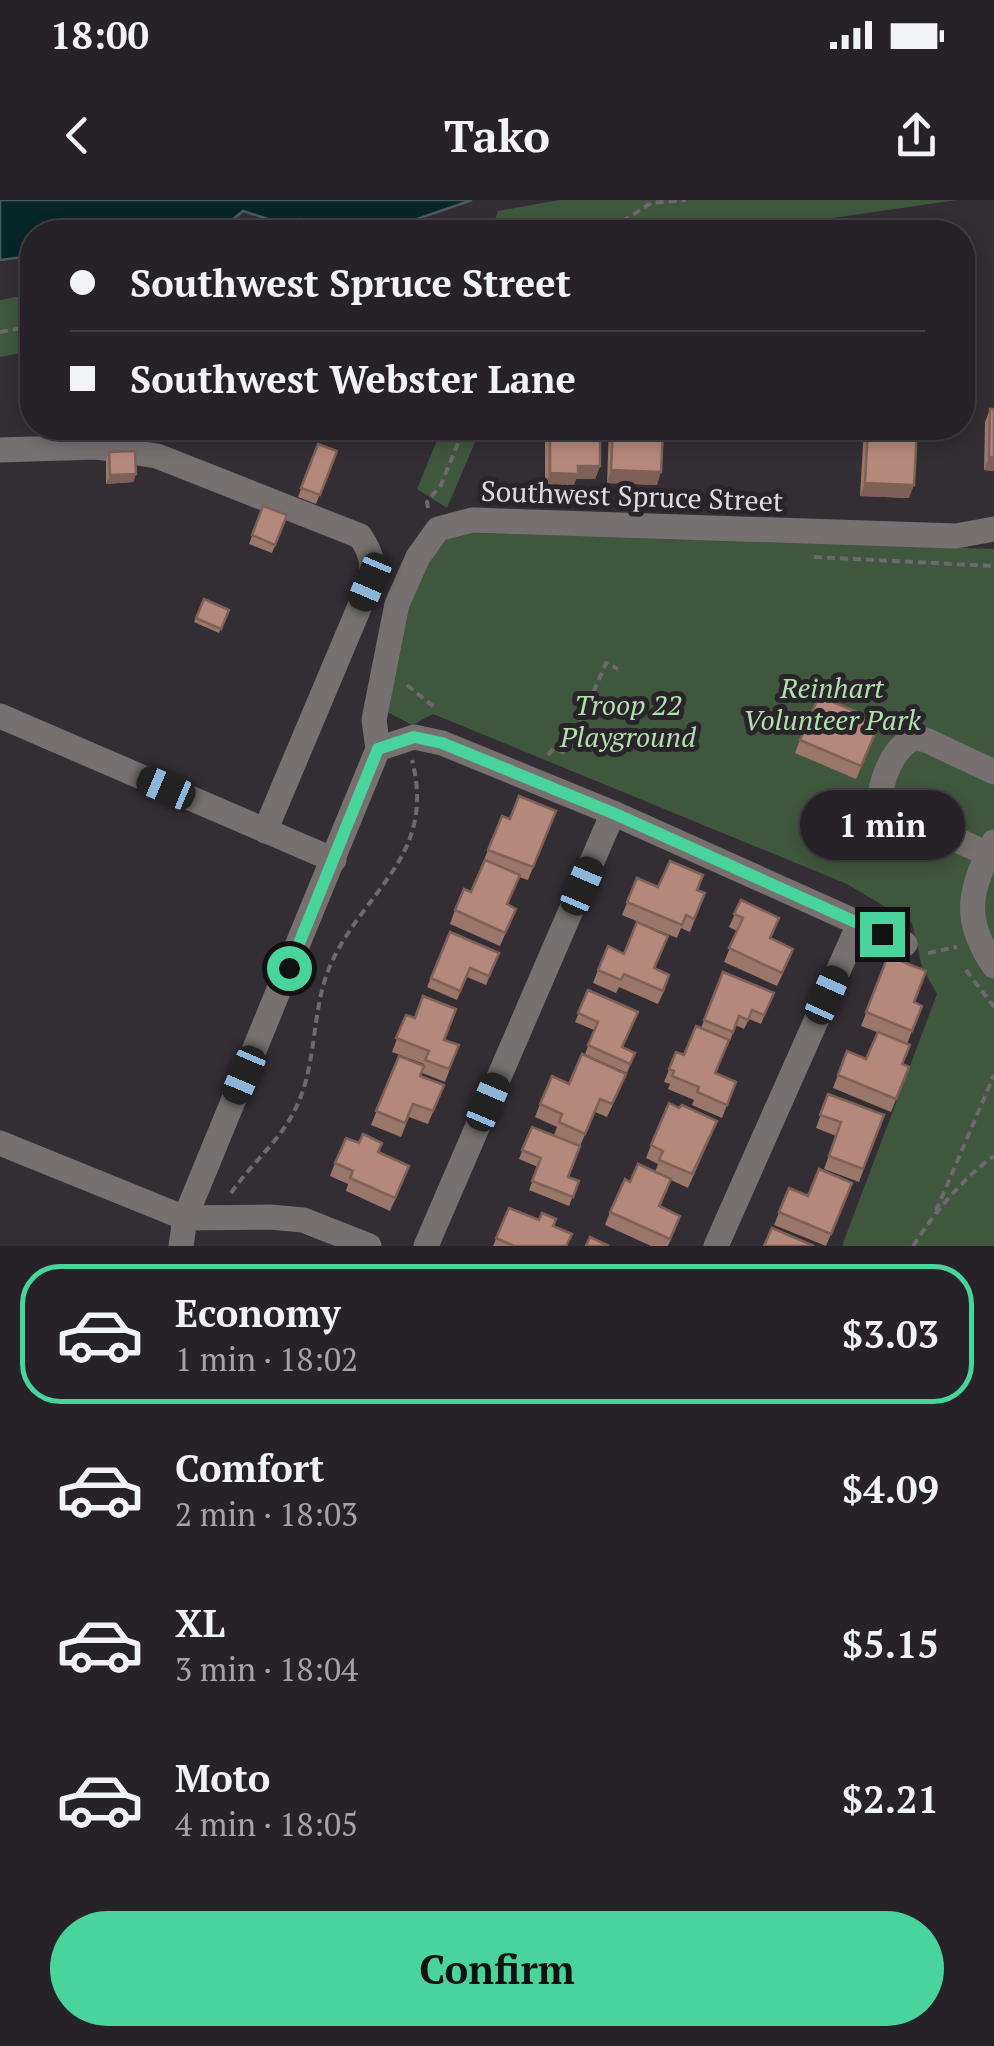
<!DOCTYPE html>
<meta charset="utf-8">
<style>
:root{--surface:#262227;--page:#2e2a2f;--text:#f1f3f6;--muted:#a4a4a7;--line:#423f44;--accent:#49d49c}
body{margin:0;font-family:"PT Serif",serif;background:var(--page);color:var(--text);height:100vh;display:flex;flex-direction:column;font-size:38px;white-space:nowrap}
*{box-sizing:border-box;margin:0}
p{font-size:32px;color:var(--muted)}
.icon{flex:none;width:55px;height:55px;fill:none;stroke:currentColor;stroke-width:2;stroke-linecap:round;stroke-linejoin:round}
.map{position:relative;height:1046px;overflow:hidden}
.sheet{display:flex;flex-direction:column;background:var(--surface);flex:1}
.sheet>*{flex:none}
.hud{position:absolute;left:20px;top:20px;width:955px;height:220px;border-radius:40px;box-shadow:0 5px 15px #0003,0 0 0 2px var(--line);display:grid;align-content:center;height:220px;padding:0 50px;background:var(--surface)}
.end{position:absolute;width:45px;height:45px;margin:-22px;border:12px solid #49d49c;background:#111;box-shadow:0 0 0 5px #111}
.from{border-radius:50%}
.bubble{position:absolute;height:70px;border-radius:35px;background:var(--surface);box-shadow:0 5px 15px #0003,0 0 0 2px var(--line);font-size:32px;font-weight:700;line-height:70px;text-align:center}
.car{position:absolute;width:30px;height:60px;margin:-30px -15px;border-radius:12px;box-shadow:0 0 8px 2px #0007;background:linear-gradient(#222 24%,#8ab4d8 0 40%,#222 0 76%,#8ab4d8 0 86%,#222 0)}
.hud b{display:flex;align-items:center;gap:35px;height:95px;font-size:38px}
.hud b+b{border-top:2px solid var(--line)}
.hud i{width:25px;height:25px;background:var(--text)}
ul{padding:18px 0 0;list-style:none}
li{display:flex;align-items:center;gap:30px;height:140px;margin:0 20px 15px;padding:0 30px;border:5px solid transparent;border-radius:40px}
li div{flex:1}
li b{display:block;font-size:38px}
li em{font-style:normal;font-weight:700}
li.on{border-color:var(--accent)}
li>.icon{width:90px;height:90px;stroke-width:1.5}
.action{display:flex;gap:20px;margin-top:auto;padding:20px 50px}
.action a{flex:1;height:115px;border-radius:60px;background:var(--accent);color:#111;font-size:40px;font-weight:700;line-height:115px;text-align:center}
.status{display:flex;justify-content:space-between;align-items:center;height:70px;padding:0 50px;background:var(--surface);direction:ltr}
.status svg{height:28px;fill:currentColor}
header{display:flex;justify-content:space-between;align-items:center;height:130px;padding:0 50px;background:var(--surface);font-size:45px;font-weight:700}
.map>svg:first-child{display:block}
</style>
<div class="status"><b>18:00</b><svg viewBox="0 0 49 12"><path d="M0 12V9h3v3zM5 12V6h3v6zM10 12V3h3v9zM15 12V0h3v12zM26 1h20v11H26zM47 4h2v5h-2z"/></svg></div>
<header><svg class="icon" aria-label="back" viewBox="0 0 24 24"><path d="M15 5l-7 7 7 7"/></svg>Tako<svg class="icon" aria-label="share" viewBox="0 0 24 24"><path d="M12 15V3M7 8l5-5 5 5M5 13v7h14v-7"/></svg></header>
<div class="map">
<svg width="994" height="1046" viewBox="0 0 994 1046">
<rect width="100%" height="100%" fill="#332e34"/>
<!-- green -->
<g fill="#3f573d">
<path d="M 559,0 L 957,0 L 737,32 L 491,32 L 498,11 Z"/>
<path d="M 32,94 L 32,151 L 0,157 L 0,100 Z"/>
<path d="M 442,228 L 481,228 L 447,308 L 417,289 Z"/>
<path d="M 438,329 L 994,349 L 994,1046 L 842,1046 L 937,794 L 922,767 L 912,723 L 847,684 L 433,514 L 412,525 L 382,509 L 408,394 Z"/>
</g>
<!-- water -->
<path fill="#082529" stroke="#485c60" stroke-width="2.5" d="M 0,0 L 472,0 L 397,26 L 377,20 L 347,25 L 301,19 L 274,21 L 243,11 L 225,26 L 204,32 L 32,32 L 32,56 L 0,60 Z"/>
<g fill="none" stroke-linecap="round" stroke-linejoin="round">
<!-- path -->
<g stroke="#6d696e" stroke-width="4" stroke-dasharray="8 5" stroke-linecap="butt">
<path d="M 545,32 L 580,30 L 623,21 L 651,3 L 686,0"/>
<path d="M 0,132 L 32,126"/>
<path d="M 428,308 L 427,302 L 441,285 L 464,228"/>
<path d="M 814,357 L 994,366"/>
<path d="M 407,485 L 434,507"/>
<path d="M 548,555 L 554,548 L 567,554 L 606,463 L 618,469"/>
<path d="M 928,753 L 957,747"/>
<path d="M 966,770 L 994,807"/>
<path d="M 231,993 C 253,961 284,938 299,901 C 317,858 312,808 330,766 C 364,689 437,657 412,560"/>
<path d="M 936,1011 L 994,875"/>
<path d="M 913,1046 C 936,1011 960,981 994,956"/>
</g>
<!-- minor -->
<g stroke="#767170" stroke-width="25">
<path d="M 0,250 L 96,247 L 157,256 L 360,336 C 371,352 374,363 370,382 L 265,631"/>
<path d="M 0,516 L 334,660"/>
<path d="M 378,549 L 414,537 L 442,543 L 613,613 L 905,744"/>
<path d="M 994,642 C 969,691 962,719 994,766"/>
<path d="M 988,654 L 892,611 L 880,596 C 883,575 894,547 914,538 L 926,540 L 994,572"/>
<path d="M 0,943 L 185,1018 L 270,1017 L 303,1020 L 369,1046"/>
<path d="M 181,1046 L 185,1018 L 378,549 L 374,520 L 397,404 L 418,357 L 438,329 L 472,320 L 956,336 L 994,329"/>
<path d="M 426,1046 L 613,613"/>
<path d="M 716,1046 L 859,724"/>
</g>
</g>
<!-- wall -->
<g fill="#9b766b">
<path d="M 990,209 L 994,209 L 994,271 L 984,270 L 985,222 Z"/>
<path d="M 545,228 L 600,228 L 600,266 L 595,279 L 576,279 L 573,287 L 545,286 Z"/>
<path d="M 609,228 L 663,228 L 657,285 L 607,283 Z"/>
<path d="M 864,228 L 917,228 L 909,298 L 860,296 Z"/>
<path d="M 318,244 L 337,251 L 316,304 L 298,297 Z"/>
<path d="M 109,252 L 136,274 L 133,282 L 106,284 L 106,261 Z"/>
<path d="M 263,306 L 287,315 L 272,353 L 249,344 Z"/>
<path d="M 204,399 L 229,410 L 219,433 L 194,422 Z"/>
<path d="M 875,535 L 856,579 L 795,553 L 800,540 Z"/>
<path d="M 556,611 L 528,680 L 519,677 L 508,705 L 516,709 L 500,746 L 450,724 L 455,710 L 471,692 L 488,650 L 510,619 Z"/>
<path d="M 637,678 L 658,687 L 698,690 L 705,693 L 690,732 L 681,728 L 677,738 L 622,715 Z"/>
<path d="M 741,700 L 788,762 L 777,786 L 724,762 L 737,731 L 729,727 Z"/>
<path d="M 450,732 L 499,753 L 486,785 L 467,777 L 457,800 L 427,787 Z"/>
<path d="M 668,736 L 655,769 L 665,789 L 658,804 L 619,787 L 616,793 L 593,783 L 598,770 L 624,754 Z"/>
<path d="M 888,756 L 914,802 L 922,806 L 907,844 L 902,864 L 909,867 L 891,912 L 833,888 L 847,851 L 866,859 L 877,832 L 861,826 Z"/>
<path d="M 723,772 L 774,793 L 761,824 L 749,819 L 744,829 L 736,825 L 730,841 L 728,840 L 716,873 L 736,882 L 722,918 L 692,905 L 694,900 L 668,889 L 670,884 L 664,882 L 676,852 L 684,855 L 701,828 Z"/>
<path d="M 588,790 L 623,848 L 635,853 L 627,873 L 585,854 L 594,830 L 575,822 Z"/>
<path d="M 406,815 L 444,840 L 459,845 L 445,882 L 422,873 L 421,876 L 444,885 L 428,924 L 409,917 L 401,937 L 371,925 L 399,856 L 423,866 L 424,864 L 392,852 Z"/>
<path d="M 569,884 L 621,887 L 607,917 L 595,912 L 580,946 L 568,977 L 579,981 L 569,1006 L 529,990 L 538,967 L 519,959 L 532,927 L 554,935 L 557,927 L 535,917 L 540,904 Z"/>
<path d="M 828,894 L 884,915 L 859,982 L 824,969 L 836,936 L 816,928 Z"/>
<path d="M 712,934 L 688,988 L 671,980 L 660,1007 L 680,1016 L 668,1046 L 651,1046 L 605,1025 L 610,1012 L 630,982 L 655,972 L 658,964 L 646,958 L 651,945 Z"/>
<path d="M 379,952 L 404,979 L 390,1011 L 346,991 L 348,984 L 330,976 L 335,963 Z"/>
<path d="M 852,983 L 826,1046 L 774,1025 L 789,988 L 808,996 Z"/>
<path d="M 509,1008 L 553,1026 L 567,1046 L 493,1046 Z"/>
</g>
<!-- shaded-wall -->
<g fill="#7e6057">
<path d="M 989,257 L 994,257 L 994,271 L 984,270 Z"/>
<path d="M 578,266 L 600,266 L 595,279 L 576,279 L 573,287 L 545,286 L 550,273 Z"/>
<path d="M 611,270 L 661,272 L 657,285 L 607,283 Z"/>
<path d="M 136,274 L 133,282 L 106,284 L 110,275 Z"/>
<path d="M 865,283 L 914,285 L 909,298 L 860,296 Z"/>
</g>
<!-- building -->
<g fill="#b4897c" stroke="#7e6057" stroke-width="2.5">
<path d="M 990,209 L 994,209 L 994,257 L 989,257 Z"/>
<path d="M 550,228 L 600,228 L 600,266 L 578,266 L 578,274 L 550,273 Z"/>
<path d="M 613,228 L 663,228 L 661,272 L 611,270 Z"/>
<path d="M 868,228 L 917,228 L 914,285 L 865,283 Z"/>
<path d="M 318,244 L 337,251 L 320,295 L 301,288 Z"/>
<path d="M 135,251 L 136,274 L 110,275 L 109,252 Z"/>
<path d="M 263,306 L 287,315 L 275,345 L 252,335 Z"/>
<path d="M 204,399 L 229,410 L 221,429 L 196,418 Z"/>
<path d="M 819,496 L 880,522 L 861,566 L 800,540 Z"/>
<path d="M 519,596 L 556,611 L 533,667 L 488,650 L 502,616 L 510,619 Z"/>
<path d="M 485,660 L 520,675 L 507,704 L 516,709 L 505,733 L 455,710 L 464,689 L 471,692 Z"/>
<path d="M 670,661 L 703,675 L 697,690 L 705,693 L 694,719 L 686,715 L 682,725 L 627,702 L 637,678 L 658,687 Z"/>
<path d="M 741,700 L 779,718 L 770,738 L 793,749 L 782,773 L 729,748 L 743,718 L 734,714 Z"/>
<path d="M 637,722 L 668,736 L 654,768 L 669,775 L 663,791 L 624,774 L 621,780 L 598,770 L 608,746 L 624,754 Z"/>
<path d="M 450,732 L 499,753 L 489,776 L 470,768 L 460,791 L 431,778 Z"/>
<path d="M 888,756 L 926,771 L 914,802 L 922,806 L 912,831 L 866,812 Z"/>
<path d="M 723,772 L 774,793 L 764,815 L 752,810 L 748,820 L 739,816 L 733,832 L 704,820 Z"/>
<path d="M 588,790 L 638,812 L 622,847 L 635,853 L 630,864 L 588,845 L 598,822 L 578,813 Z"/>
<path d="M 423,796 L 456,809 L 444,840 L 459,845 L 449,869 L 425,860 L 429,851 L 396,838 L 406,815 L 415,818 Z"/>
<path d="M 696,826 L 729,840 L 715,873 L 736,882 L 727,905 L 697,892 L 699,887 L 672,876 L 674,871 L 669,869 L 676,852 L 684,855 Z"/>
<path d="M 878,832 L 910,845 L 902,864 L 909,867 L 896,899 L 838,875 L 847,851 L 866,859 Z"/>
<path d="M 582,854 L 626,874 L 612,904 L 600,899 L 585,934 L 559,922 L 562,914 L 540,904 L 552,876 L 569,884 Z"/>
<path d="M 399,856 L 424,866 L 420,876 L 444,885 L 433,911 L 413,904 L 405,923 L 376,911 Z"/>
<path d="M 828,894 L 884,915 L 863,969 L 829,956 L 841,922 L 820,915 Z"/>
<path d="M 669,903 L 679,908 L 682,905 L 717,921 L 692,974 L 659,960 L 663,951 L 651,945 Z"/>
<path d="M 532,927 L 580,946 L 568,977 L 579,981 L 573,997 L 532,981 L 541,958 L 522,950 Z"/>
<path d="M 363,934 L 382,943 L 378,952 L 409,966 L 395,998 L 350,978 L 353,971 L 335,963 L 346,938 L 359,943 Z"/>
<path d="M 638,964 L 671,979 L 659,1006 L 680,1016 L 670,1039 L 610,1012 L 625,979 L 630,982 Z"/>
<path d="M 819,969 L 852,983 L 831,1034 L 779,1012 L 789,988 L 808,996 Z"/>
<path d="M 509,1008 L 539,1020 L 542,1013 L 556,1019 L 553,1026 L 572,1034 L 566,1046 L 514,1046 L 496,1038 Z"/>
<path d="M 772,1028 L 814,1046 L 764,1046 Z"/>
<path d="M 590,1037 L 609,1046 L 586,1046 Z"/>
</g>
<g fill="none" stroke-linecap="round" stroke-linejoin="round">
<!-- route -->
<path stroke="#49d49c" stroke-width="12" d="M 289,768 L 378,549 L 414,537 L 442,543 L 613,613 L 882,734"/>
</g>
<g text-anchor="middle" stroke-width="10" stroke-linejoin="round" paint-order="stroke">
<!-- street labels -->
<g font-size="28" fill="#dedbdf" stroke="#29242a">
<text transform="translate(632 296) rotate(2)" y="10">Southwest Spruce Street</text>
</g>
<!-- park labels -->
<g font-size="28" font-style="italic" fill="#afdfaa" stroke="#29242a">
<text x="832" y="498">Reinhart<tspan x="832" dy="32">Volunteer Park</tspan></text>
<text x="628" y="515">Troop 22<tspan x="628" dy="32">Playground</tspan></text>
</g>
</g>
</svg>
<i class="end from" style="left:289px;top:768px"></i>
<i class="end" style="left:882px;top:734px"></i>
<div class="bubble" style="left:800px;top:590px;width:165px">1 min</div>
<i class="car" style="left:370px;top:382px;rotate:203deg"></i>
<i class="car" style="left:166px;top:588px;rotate:293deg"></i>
<i class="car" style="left:582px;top:686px;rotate:23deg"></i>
<i class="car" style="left:827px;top:795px;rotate:24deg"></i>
<i class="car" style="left:244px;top:875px;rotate:203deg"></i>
<i class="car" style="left:488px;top:902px;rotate:23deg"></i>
<div class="hud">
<b><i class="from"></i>Southwest Spruce Street</b>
<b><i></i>Southwest Webster Lane</b>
</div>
</div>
<section class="sheet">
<ul>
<li class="on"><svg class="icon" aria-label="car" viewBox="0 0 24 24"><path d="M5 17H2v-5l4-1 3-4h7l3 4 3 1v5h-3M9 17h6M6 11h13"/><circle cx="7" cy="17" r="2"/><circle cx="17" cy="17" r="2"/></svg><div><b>Economy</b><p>1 min · 18:02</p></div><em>$3.03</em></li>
<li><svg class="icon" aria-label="car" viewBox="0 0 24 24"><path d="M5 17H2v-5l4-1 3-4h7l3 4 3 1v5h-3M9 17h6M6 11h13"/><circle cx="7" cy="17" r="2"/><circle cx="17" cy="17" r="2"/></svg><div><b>Comfort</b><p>2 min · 18:03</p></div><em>$4.09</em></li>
<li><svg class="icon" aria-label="car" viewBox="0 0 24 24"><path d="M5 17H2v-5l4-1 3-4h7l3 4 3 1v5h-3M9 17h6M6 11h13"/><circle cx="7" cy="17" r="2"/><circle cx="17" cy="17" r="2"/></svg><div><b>XL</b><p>3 min · 18:04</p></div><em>$5.15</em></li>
<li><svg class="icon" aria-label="car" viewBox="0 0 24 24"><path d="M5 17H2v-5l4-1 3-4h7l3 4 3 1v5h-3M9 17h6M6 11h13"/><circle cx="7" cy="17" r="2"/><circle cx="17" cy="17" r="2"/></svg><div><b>Moto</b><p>4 min · 18:05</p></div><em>$2.21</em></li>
</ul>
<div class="action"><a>Confirm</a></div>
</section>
